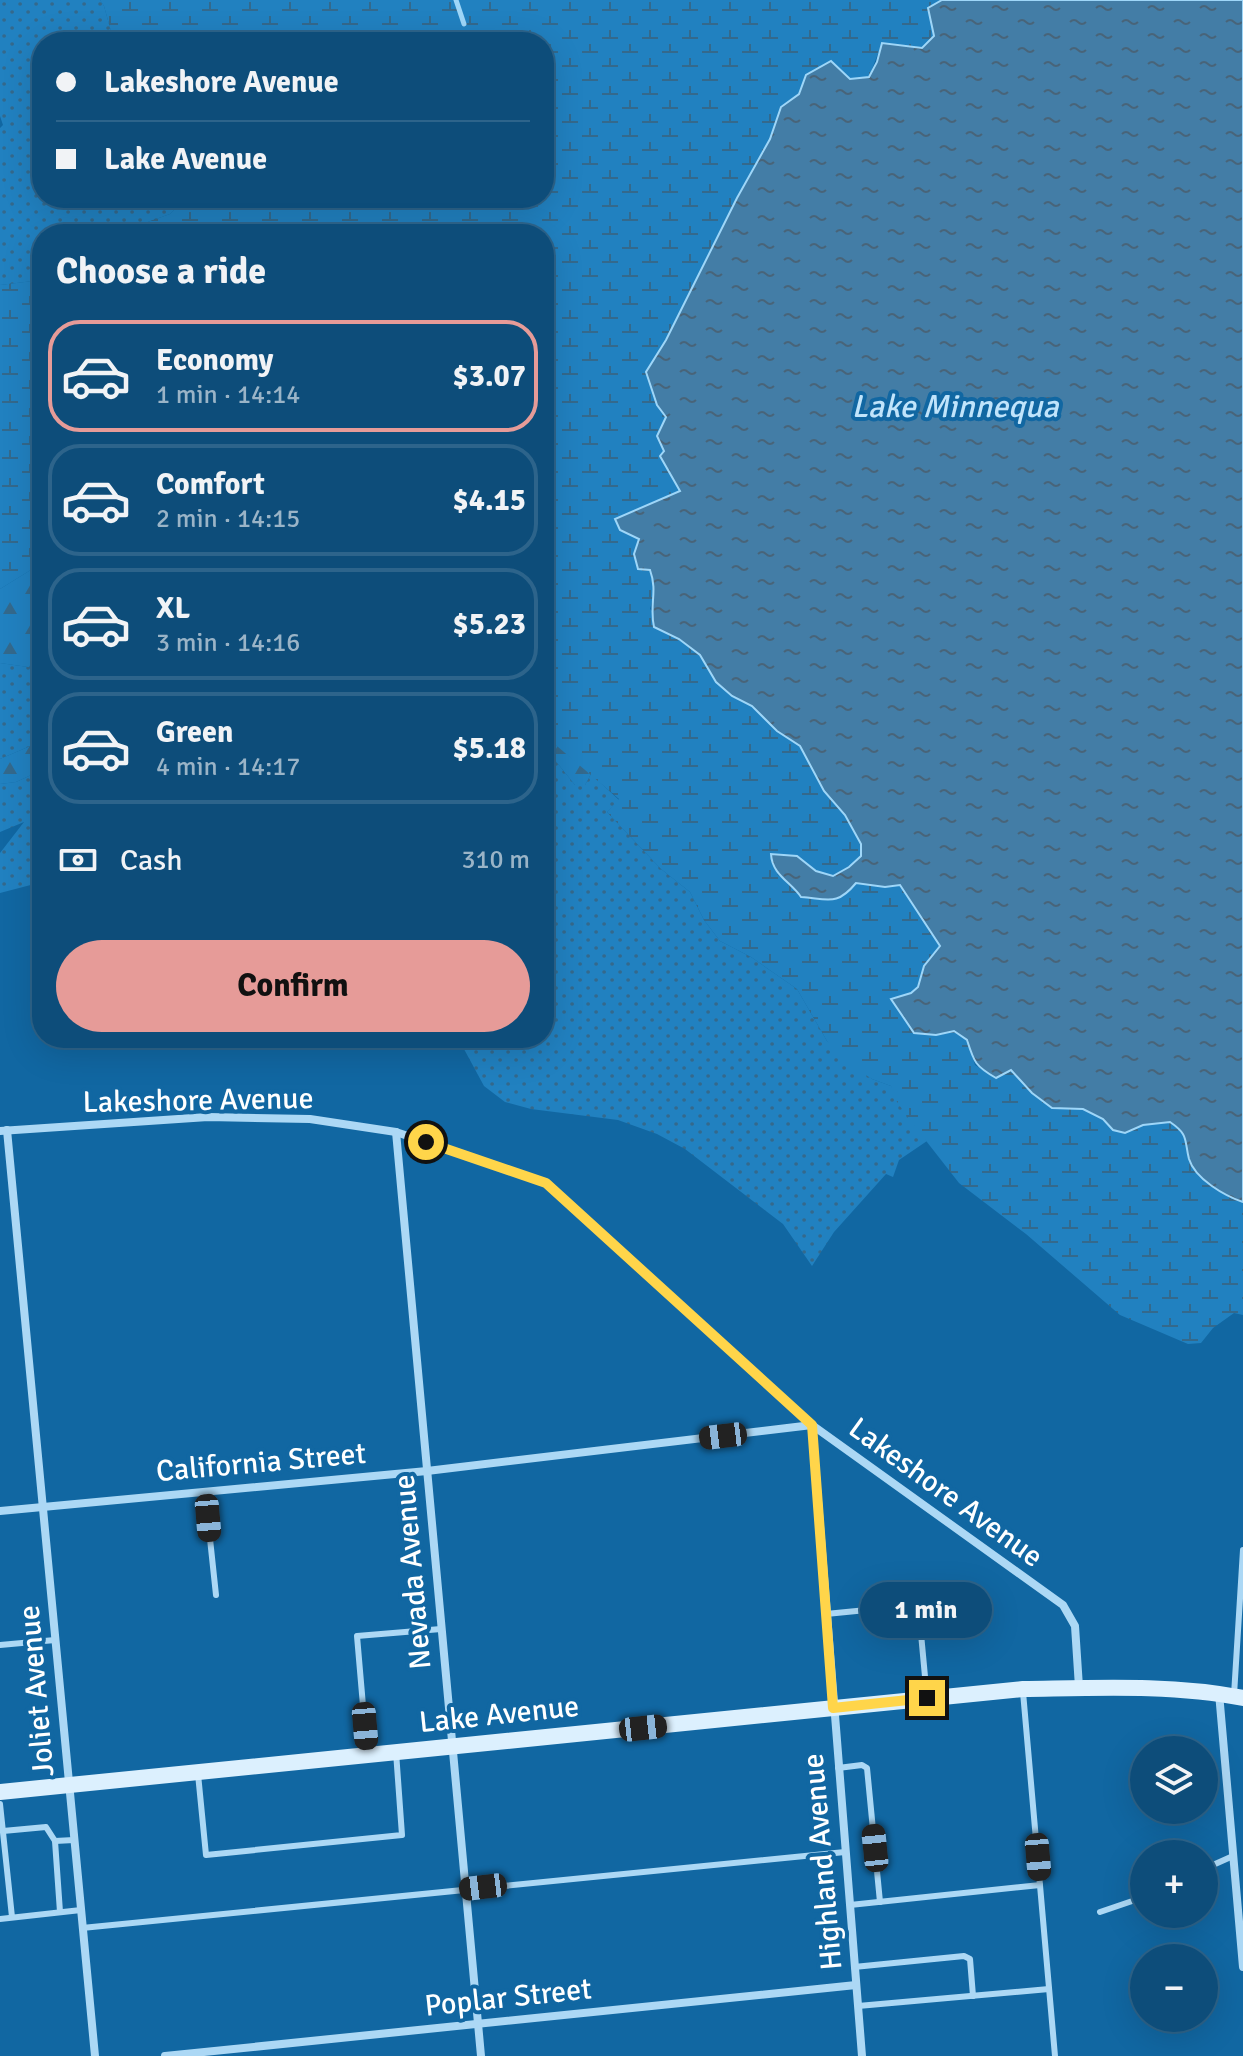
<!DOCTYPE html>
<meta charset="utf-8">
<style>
:root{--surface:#0d4d7a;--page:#16547f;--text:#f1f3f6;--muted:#9ab4c7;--line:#2d648b;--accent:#e69b98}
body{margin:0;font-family:Signika,sans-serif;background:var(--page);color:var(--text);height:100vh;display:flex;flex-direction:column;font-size:30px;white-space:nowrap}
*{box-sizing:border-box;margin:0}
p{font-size:26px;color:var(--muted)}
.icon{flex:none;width:44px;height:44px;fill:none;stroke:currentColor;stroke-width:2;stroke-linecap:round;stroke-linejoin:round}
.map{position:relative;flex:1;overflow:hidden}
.details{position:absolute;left:32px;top:224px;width:522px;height:824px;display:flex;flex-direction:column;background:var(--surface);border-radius:32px;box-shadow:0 8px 32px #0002,0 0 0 2px var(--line)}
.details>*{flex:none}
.guide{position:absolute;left:32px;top:32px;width:522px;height:176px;border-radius:32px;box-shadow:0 8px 32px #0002,0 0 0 2px var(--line);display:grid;align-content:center;height:176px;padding:0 24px;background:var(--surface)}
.controls{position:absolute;left:1130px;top:1736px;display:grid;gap:16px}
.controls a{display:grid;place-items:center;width:88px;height:88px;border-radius:50%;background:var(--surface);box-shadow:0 8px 32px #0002,0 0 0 2px var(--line);font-size:40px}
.end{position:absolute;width:36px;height:36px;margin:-18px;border:10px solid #ffd54a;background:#111;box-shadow:0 0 0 4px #111}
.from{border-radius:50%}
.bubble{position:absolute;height:56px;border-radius:28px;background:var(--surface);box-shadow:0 8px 32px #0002,0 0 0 2px var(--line);font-size:26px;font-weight:700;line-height:56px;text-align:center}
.car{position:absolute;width:24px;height:48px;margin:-24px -12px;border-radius:10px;box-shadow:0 0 6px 2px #0007;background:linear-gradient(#222 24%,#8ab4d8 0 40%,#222 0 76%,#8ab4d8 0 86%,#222 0)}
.guide b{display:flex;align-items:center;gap:28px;height:76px;font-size:30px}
.guide b+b{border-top:2px solid var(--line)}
.guide i{width:20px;height:20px;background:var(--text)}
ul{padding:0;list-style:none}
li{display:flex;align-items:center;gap:24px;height:112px;margin:0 16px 12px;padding:0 8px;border:4px solid var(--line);border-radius:32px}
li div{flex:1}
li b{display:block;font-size:30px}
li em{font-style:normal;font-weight:700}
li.active{border-color:var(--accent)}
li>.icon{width:72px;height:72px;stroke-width:1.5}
h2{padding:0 24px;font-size:36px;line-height:96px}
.pay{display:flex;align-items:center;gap:20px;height:88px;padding:0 24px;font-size:30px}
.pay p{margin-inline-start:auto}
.cta{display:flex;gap:16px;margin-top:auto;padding:16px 24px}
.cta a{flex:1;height:92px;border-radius:48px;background:var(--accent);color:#111;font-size:32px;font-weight:700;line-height:92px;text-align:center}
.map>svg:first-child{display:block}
</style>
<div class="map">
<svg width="1243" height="2056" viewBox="0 0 1243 2056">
<defs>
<pattern id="grass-dots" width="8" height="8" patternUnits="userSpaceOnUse" patternTransform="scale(2)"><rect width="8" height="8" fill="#2181c0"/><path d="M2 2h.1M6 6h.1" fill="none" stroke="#34698c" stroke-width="1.8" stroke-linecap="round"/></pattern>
<pattern id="forest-firs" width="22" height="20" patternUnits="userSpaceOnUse" patternTransform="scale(2)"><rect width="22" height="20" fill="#2181c0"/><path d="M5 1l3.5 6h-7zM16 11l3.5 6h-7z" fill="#34698c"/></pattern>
<pattern id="wetland-marsh" width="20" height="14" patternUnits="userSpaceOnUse" patternTransform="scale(2)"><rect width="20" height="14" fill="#2181c0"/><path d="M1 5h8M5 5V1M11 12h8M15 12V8" fill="none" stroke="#34698c"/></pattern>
<pattern id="water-ripples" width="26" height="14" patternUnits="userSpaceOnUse" patternTransform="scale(2)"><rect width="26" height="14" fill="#437da6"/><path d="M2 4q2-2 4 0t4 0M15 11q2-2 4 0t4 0" fill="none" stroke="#486479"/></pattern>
</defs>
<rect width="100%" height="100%" fill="#1167a2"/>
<!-- grass -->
<g fill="url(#grass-dots)">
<path d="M 0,0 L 100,0 L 104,6 L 114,42 L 42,42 L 42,198 L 186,198 L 170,214 L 114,234 L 42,234 L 42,276 L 33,281 L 0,285 L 0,128 L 3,125 L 0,116 Z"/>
<path d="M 0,663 L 42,669 L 42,741 L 0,759 Z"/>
<path d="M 544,753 L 554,759 L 575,785 L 585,785 L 591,774 L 619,800 L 607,812 L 661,869 L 690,892 L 704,920 L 720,941 L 751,957 L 797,989 L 827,1041 L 872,1079 L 891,1086 L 913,1123 L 927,1141 L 899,1160 L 893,1177 L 886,1174 L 834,1232 L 812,1266 L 783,1224 L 685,1149 L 657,1134 L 618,1120 L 531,1109 L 505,1102 L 484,1086 L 458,1038 L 544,1038 L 544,925 L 551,913 L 553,897 L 544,888 Z"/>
<path d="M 42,770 L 42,882 L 0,893 L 0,853 L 24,822 L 0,832 L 0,784 L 16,782 Z"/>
</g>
<!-- forest -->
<g fill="url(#forest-firs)">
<path d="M 42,563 L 42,669 L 0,663 L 0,589 Z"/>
<path d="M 544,735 L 591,774 L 585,785 L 575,785 L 554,759 L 544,753 Z"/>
<path d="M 42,741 L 42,770 L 16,782 L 0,784 L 0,759 Z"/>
</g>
<!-- wetland -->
<g fill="url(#wetland-marsh)">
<path d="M 100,0 L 942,0 L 928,8 L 934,36 L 922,48 L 882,43 L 869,77 L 850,80 L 806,75 L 799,94 L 781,107 L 770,139 L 737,198 L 666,340 L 646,372 L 657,405 L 666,417 L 657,436 L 680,491 L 615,519 L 620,530 L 639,539 L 656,587 L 650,609 L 700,655 L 716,682 L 732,696 L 752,706 L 777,731 L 800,746 L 824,790 L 845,815 L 861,844 L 861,856 L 849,867 L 832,876 L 816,871 L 797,856 L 777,874 L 794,887 L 801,897 C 828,899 838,906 855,883 L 885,887 L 900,885 L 941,946 L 924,966 L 918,987 L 911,993 L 936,1035 L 954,1031 L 967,1040 L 975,1065 L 996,1078 L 1011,1070 L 1032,1093 L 1052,1108 L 1083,1109 L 1103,1119 L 1113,1130 L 1125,1133 L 1143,1125 L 1170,1122 C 1189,1135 1184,1139 1189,1159 C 1195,1179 1225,1196 1243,1202 L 1243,1315 L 1234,1313 L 1213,1328 L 1201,1343 L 1188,1344 L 1120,1315 L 1026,1234 L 959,1183 L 909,1119 L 893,1096 L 891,1086 L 872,1079 L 840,1058 L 827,1041 L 797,989 L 751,957 L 720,941 L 704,920 L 690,892 L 661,869 L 607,812 L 619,799 L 544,735 L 544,234 L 114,234 L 170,214 L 186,198 L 544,198 L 544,42 L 114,42 L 104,6 Z"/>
<path d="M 42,276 L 42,563 L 0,589 L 0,285 L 33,281 Z"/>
</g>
<!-- water -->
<path fill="url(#water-ripples)" stroke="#9ed6f8" stroke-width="2" d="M 942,0 L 1243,0 L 1243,1202 C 1225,1196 1195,1179 1189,1159 C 1184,1139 1189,1135 1170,1122 L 1143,1125 L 1125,1133 L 1113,1130 L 1103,1119 L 1083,1109 L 1052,1108 L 1032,1093 L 1011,1070 L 996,1078 C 975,1066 974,1062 967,1040 L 954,1031 L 936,1035 L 914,1033 L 891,999 L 911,993 L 918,987 L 924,966 L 940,946 L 900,885 L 885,887 L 856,883 C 837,906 829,899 801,897 C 791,882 772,875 771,854 L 797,856 L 816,871 L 833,876 L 849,867 L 861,856 L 861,844 L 845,815 L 824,791 L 800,746 L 777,731 L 752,706 L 732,696 L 716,682 L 700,655 L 679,639 L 654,627 C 649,605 658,592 650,570 L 638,569 L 634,554 L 639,539 L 620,530 L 615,519 L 680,491 L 660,456 L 664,451 L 657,436 L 666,417 L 657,405 L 646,372 L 666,340 L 737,198 L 770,139 L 781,107 L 799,94 L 806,75 L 831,61 L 850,79 L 869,77 L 877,62 L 882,43 L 922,48 L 934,36 L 928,8 Z"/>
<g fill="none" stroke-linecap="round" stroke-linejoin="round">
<!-- stream -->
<path stroke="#9ed6f8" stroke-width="5" d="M 456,0 L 464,24"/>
<!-- lane -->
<g stroke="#acd8f5" stroke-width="6">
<path d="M 205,1492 L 216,1595"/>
<path d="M 826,1614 L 897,1607 L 911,1608 L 920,1623 L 927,1698"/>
<path d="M 0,1645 L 55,1640"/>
<path d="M 1023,1692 L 1055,2056"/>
<path d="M 1234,1695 L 1243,1550"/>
<path d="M 367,1752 L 357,1636 L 441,1629"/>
<path d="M 838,1768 L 862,1765 L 867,1768 L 880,1902"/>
<path d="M 198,1774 L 206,1855 L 402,1835 L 396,1752"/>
<path d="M 0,1804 L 12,1917"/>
<path d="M 3,1831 L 46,1827 L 55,1841 L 74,1840"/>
<path d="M 55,1841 L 60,1912"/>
<path d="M 1204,1869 L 1233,1856"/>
<path d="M 850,1905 L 1040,1885"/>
<path d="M 1100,1912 L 1144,1897"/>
<path d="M 0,1919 L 81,1910"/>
<path d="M 82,1928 L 845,1852"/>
<path d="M 854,1967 L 964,1956 L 970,1959 L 973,1996"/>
<path d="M 858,2006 L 1049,1989"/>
</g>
<!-- street -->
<g stroke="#acd8f5" stroke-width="8">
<path d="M 7,1130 L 95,2056"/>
<path d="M 0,1131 L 208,1117 L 310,1119 L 396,1132 L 546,1183 L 812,1425 L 1063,1605 L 1075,1626 L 1079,1687"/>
<path d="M 396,1132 L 481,2056"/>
<path d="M 0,1511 L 427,1471 L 812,1425 L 862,2056"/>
<path d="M 1219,1693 L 1243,1967"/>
<path d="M 165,2056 L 856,1985"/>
</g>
<!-- secondary -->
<path stroke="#dcf0fe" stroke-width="16" d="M 0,1792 L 1023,1689 C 1095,1688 1172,1684 1243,1698"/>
</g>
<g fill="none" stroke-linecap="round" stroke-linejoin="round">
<!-- route -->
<path stroke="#ffd54a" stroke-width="10" d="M 426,1142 L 546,1183 L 812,1425 L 833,1708 L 927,1698"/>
</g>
<g text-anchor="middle" stroke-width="8" stroke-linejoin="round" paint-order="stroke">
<!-- street labels -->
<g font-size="30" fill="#fff" stroke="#1167a2">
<text transform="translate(198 1100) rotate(-1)" y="10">Lakeshore Avenue</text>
<text transform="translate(261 1462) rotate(-5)" y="10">California Street</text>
<text transform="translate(946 1492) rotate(36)" y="10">Lakeshore Avenue</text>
<text transform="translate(412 1572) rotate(-95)" y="10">Nevada Avenue</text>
<text transform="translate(36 1691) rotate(-95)" y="10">Joliet Avenue</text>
<text transform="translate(499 1714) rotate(-6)" y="10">Lake Avenue</text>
<text transform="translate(822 1862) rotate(-95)" y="10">Highland Avenue</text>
<text transform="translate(508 1997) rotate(-6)" y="10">Poplar Street</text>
</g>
<!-- water labels -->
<g font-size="32" font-style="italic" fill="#c0e4fb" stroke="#1167a2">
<text x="955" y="417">Lake Minnequa</text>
</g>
</g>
</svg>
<div class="controls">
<a><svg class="icon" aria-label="layers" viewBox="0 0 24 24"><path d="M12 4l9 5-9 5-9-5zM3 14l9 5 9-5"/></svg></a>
<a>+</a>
<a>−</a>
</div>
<i class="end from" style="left:426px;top:1142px"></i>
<i class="end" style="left:927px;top:1698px"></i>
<div class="bubble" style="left:860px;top:1582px;width:132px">1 min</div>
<i class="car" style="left:723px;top:1436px;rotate:263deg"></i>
<i class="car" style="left:208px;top:1518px;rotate:175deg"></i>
<i class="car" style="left:365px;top:1726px;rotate:175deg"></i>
<i class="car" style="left:643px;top:1728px;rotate:84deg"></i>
<i class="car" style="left:875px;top:1848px;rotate:354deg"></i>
<i class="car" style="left:1038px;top:1857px;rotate:175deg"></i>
<i class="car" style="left:483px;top:1887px;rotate:263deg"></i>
<div class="guide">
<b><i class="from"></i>Lakeshore Avenue</b>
<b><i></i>Lake Avenue</b>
</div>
<section class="details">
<h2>Choose a ride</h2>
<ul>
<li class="active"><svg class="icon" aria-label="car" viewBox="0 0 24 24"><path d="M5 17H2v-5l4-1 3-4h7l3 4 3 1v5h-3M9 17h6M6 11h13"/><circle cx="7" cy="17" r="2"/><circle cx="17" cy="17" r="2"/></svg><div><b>Economy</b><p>1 min · 14:14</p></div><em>$3.07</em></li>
<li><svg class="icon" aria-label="car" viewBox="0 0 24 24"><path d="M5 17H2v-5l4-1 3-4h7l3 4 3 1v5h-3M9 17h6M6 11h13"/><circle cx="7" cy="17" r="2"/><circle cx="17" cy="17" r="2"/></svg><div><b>Comfort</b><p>2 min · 14:15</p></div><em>$4.15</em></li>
<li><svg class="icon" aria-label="car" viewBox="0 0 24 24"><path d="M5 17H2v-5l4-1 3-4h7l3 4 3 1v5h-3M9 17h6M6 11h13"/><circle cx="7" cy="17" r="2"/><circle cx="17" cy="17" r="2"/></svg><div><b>XL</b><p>3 min · 14:16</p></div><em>$5.23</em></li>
<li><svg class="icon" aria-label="car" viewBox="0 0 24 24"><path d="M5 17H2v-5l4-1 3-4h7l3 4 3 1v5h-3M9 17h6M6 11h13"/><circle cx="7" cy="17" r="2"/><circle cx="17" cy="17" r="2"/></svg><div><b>Green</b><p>4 min · 14:17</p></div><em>$5.18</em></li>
</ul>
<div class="pay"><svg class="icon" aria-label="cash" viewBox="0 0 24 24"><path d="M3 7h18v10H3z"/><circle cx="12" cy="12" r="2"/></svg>Cash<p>310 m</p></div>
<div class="cta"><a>Confirm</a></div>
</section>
</div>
